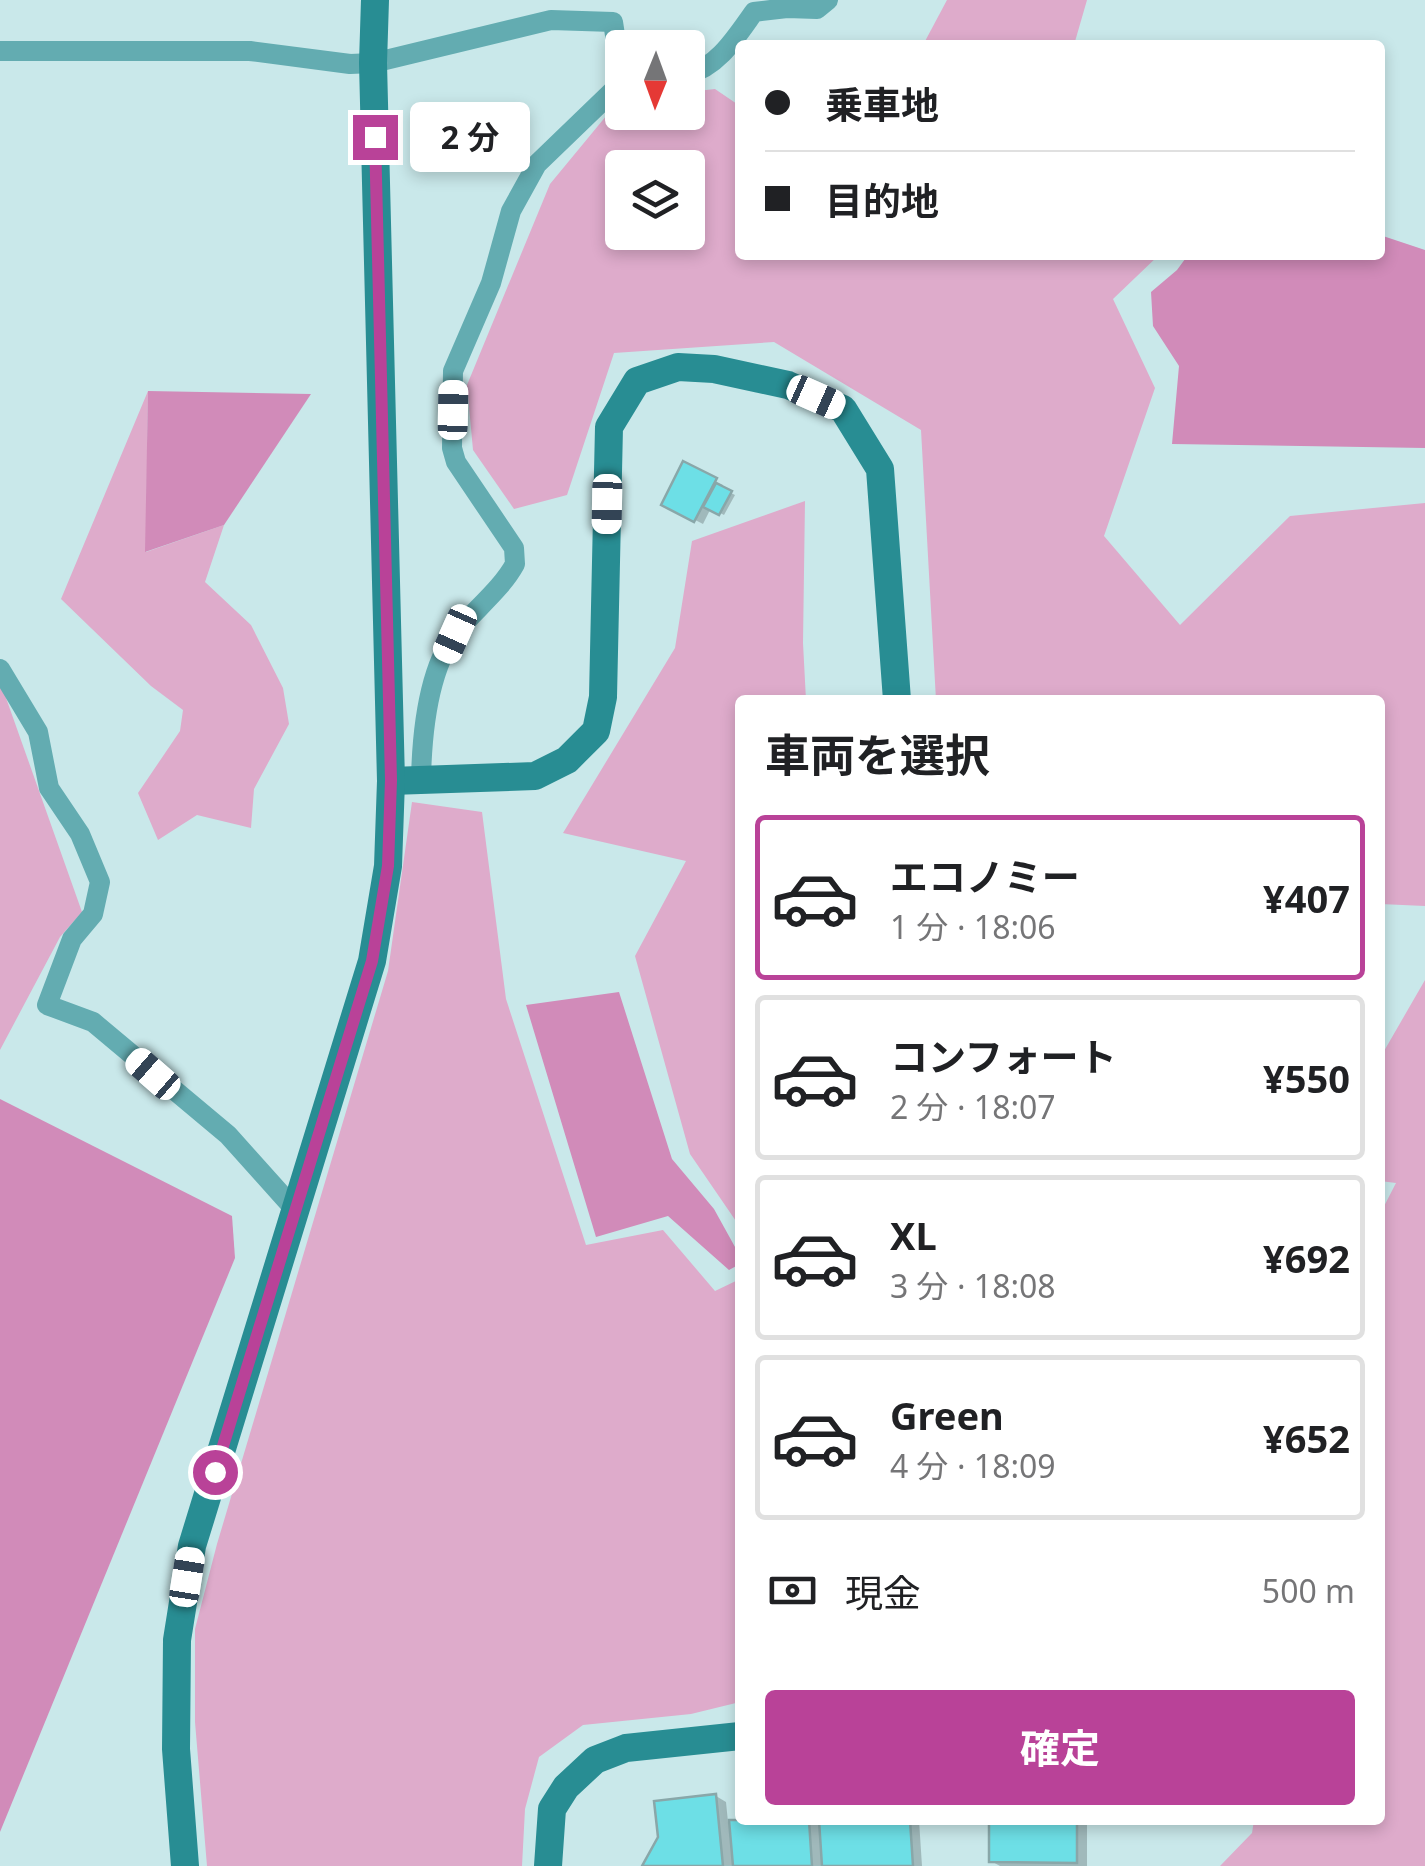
<!DOCTYPE html>
<html lang="ja">
<meta charset="utf-8">
<style>
:root{--surface:#fff;--page:#f6f6f6;--text:#202124;--muted:#757577;--line:#e0e0e0;--accent:#b94298}
body{margin:0;font-family:"Noto Sans","Noto Sans JP",sans-serif;background:var(--page);color:var(--text);height:100vh;display:flex;flex-direction:column;font-size:38px;white-space:nowrap}
*{box-sizing:border-box;margin:0}
p{font-size:32px;color:var(--muted)}
.icon{flex:none;width:55px;height:55px;fill:none;stroke:currentColor;stroke-width:2;stroke-linecap:round;stroke-linejoin:round}
.map{position:relative;flex:1;overflow:hidden}
.drawer{position:absolute;left:735px;top:695px;width:650px;height:1130px;display:flex;flex-direction:column;background:var(--surface);border-radius:10px;box-shadow:0 5px 15px #0003}
.drawer>*{flex:none}
.top-card{position:absolute;left:735px;top:40px;width:650px;height:220px;border-radius:10px;box-shadow:0 5px 15px #0003;display:grid;align-content:center;height:220px;padding:0 30px;background:var(--surface)}
.needle{width:65px;rotate:181deg}
.fabs{position:absolute;left:605px;top:30px;display:grid;gap:20px}
.fabs a{display:grid;place-items:center;width:100px;height:100px;border-radius:10px;background:var(--surface);box-shadow:0 5px 15px #0003;font-size:50px}
.end{position:absolute;width:45px;height:45px;margin:-22px;border:12px solid #b94298;background:#fff;box-shadow:0 0 0 5px #fff}
.from{border-radius:50%}
.bubble{position:absolute;height:70px;border-radius:10px;background:var(--surface);box-shadow:0 5px 15px #0003;font-size:32px;font-weight:700;line-height:70px;text-align:center}
.car{position:absolute;width:30px;height:60px;margin:-30px -15px;border-radius:12px;box-shadow:0 0 8px 2px #0007;background:linear-gradient(#fff 24%,#345 0 40%,#fff 0 76%,#345 0 86%,#fff 0)}
.top-card b{display:flex;align-items:center;gap:35px;height:95px;font-size:38px}
.top-card b+b{border-top:2px solid var(--line)}
.top-card i{width:25px;height:25px;background:var(--text)}
ul{padding:0;list-style:none}
li{display:flex;align-items:center;gap:30px;height:165px;margin:0 20px 15px;padding:0 10px;border:5px solid var(--line);border-radius:10px}
li div{flex:1}
li b{display:block;font-size:38px}
li em{font-style:normal;font-weight:700}
li.selected{border-color:var(--accent)}
li>.icon{width:90px;height:90px;stroke-width:1.5}
h2{padding:0 30px;font-size:45px;line-height:120px}
.pay{display:flex;align-items:center;gap:25px;height:110px;padding:0 30px;font-size:38px}
.pay p{margin-inline-start:auto}
.cta{display:flex;gap:20px;margin-top:auto;padding:20px 30px}
.cta a{flex:1;height:115px;border-radius:10px;background:var(--accent);color:#fff;font-size:40px;font-weight:700;line-height:115px;text-align:center}
.map>svg:first-child{display:block}
</style>
<div class="map">
<svg width="1425" height="1866" viewBox="0 0 1425 1866">
<rect width="100%" height="100%" fill="#c9e8ea"/>
<!-- green -->
<g fill="#deabcb" fill-rule="evenodd">
<path d="M 947,0 L 1087,0 L 1074,45 L 923,45 Z"/>
<path d="M 715,89 L 740,106 L 740,255 L 1159,255 L 1113,299 L 1155,388 L 1104,536 L 1180,625 L 1290,516 L 1425,503 L 1425,906 L 1380,904 L 1380,700 L 936,700 L 921,430 L 774,342 L 614,353 L 567,495 L 514,509 L 473,450 L 467,385 L 550,184 L 621,98 L 622,112 L 688,112 L 688,92 ZM 622,168 L 688,168 L 688,232 L 622,232 Z"/>
<path d="M 148,391 L 146,552 L 224,525 L 205,582 L 251,625 L 283,688 L 289,724 L 254,789 L 251,828 L 197,815 L 158,840 L 138,793 L 180,731 L 183,710 L 151,686 L 61,599 Z"/>
<path d="M 805,501 L 803,643 L 806,700 L 740,700 L 740,1227 L 690,1154 L 635,956 L 686,861 L 563,833 L 675,648 L 692,541 Z"/>
<path d="M 0,681 L 82,912 L 60,937 L 0,1050 Z"/>
<path d="M 412,802 L 482,812 L 506,999 L 586,1245 L 663,1230 L 715,1291 L 740,1279 L 740,1702 L 691,1714 L 583,1725 L 539,1757 L 525,1809 L 522,1866 L 207,1866 L 195,1722 L 195,1629 L 217,1544 L 388,971 Z"/>
<path d="M 1425,980 L 1425,1866 L 1220,1866 L 1252,1833 L 1254,1820 L 1380,1820 L 1380,1214 L 1396,1183 L 1380,1181 L 1380,1058 Z"/>
</g>
<!-- water -->
<g fill="#d18bb9">
<path d="M 1380,235 L 1425,250 L 1425,448 L 1172,444 L 1179,366 L 1153,326 L 1151,292 L 1177,270 L 1188,255 L 1380,255 Z"/>
<path d="M 148,391 L 311,394 L 224,525 L 145,552 Z"/>
<path d="M 619,992 L 672,1159 L 714,1209 L 740,1256 L 740,1264 L 729,1270 L 668,1216 L 596,1237 L 526,1005 Z"/>
<path d="M 0,1099 L 232,1216 L 235,1258 L 0,1832 Z"/>
</g>
<!-- shadow -->
<g fill="#0003">
<path d="M 684,465 L 723,485 L 721,488 L 735,495 L 724,515 L 711,508 L 703,524 L 664,504 Z"/>
<path d="M 716,1796 L 726,1802 L 728,1822 L 815,1820 L 822,1824 L 821,1820 L 919,1820 L 922,1866 L 644,1866 Z"/>
<path d="M 992,1820 L 1087,1820 L 1087,1866 L 1000,1866 L 991,1861 Z"/>
</g>
<!-- building -->
<g fill="#6ddfe6" stroke="#89a7a9" stroke-width="2.5">
<path d="M 683,461 L 717,478 L 694,522 L 661,505 Z"/>
<path d="M 716,483 L 732,491 L 719,515 L 703,507 Z"/>
<path d="M 716,1794 L 723,1866 L 642,1866 L 658,1837 L 654,1801 Z"/>
<path d="M 729,1820 L 809,1820 L 812,1866 L 733,1866 Z"/>
<path d="M 819,1820 L 910,1820 L 913,1866 L 822,1866 Z"/>
<path d="M 989,1820 L 1077,1820 L 1077,1863 L 989,1862 Z"/>
</g>
<g fill="none" stroke-linecap="round" stroke-linejoin="round">
<!-- street -->
<g stroke="#63acb1" stroke-width="20">
<path d="M 0,51 L 250,51 L 350,64 L 373,63 L 551,20 L 613,22 L 622,82"/>
<path d="M 688,74 C 718,67 736,37 754,12 L 787,8 L 817,9 L 828,0"/>
<path d="M 0,669 L 38,732 L 49,788 L 80,834 L 100,882 L 93,914 L 72,939 L 47,1005 L 93,1022 L 228,1135 L 297,1212"/>
<path d="M 421,779 C 422,733 428,666 459,629 C 477,608 502,588 515,564 L 514,548 L 456,462 L 452,448 L 453,371 L 491,283 L 511,211 L 537,164 L 622,82"/>
</g>
<!-- secondary -->
<g stroke="#288d93" stroke-width="28">
<path d="M 391,781 L 535,776 L 567,760 L 596,731 L 603,697 L 609,427 L 637,381 L 678,367 L 714,369 L 788,385 L 843,409 L 880,469 L 897,700"/>
<path d="M 185,1866 L 176,1749 L 177,1640 L 192,1546 L 372,961 L 388,866 L 391,781 L 373,63 L 375,0"/>
<path d="M 548,1866 L 552,1809 L 566,1787 L 595,1760 L 626,1748 L 740,1736"/>
</g>
</g>
<g fill="none" stroke-linecap="round" stroke-linejoin="round">
<!-- route -->
<path stroke="#b94298" stroke-width="12" d="M 215,1472 L 372,961 L 388,866 L 391,780 L 375,137"/>
</g>
</svg>
<div class="fabs">
<a><svg class="needle" viewBox="-14 -14 28 28"><path d="M0-13l5 13h-10z" fill="#e53935"/><path d="M0 13l5-13h-10z" fill="#757577"/></svg></a>
<a><svg class="icon" aria-label="layers" viewBox="0 0 24 24"><path d="M12 4l9 5-9 5-9-5zM3 14l9 5 9-5"/></svg></a>
</div>
<i class="end from" style="left:215px;top:1472px"></i>
<i class="end" style="left:375px;top:137px"></i>
<div class="bubble" style="left:410px;top:102px;width:120px">2 分</div>
<i class="car" style="left:816px;top:397px;rotate:114deg"></i>
<i class="car" style="left:453px;top:410px;rotate:1deg"></i>
<i class="car" style="left:607px;top:504px;rotate:181deg"></i>
<i class="car" style="left:455px;top:634px;rotate:204deg"></i>
<i class="car" style="left:153px;top:1074px;rotate:311deg"></i>
<i class="car" style="left:187px;top:1577px;rotate:9deg"></i>
<div class="top-card">
<b><i class="from"></i>乗車地</b>
<b><i></i>目的地</b>
</div>
<section class="drawer">
<h2>車両を選択</h2>
<ul>
<li class="selected"><svg class="icon" aria-label="car" viewBox="0 0 24 24"><path d="M5 17H2v-5l4-1 3-4h7l3 4 3 1v5h-3M9 17h6M6 11h13"/><circle cx="7" cy="17" r="2"/><circle cx="17" cy="17" r="2"/></svg><div><b>エコノミー</b><p>1 分 · 18:06</p></div><em>¥407</em></li>
<li><svg class="icon" aria-label="car" viewBox="0 0 24 24"><path d="M5 17H2v-5l4-1 3-4h7l3 4 3 1v5h-3M9 17h6M6 11h13"/><circle cx="7" cy="17" r="2"/><circle cx="17" cy="17" r="2"/></svg><div><b>コンフォート</b><p>2 分 · 18:07</p></div><em>¥550</em></li>
<li><svg class="icon" aria-label="car" viewBox="0 0 24 24"><path d="M5 17H2v-5l4-1 3-4h7l3 4 3 1v5h-3M9 17h6M6 11h13"/><circle cx="7" cy="17" r="2"/><circle cx="17" cy="17" r="2"/></svg><div><b>XL</b><p>3 分 · 18:08</p></div><em>¥692</em></li>
<li><svg class="icon" aria-label="car" viewBox="0 0 24 24"><path d="M5 17H2v-5l4-1 3-4h7l3 4 3 1v5h-3M9 17h6M6 11h13"/><circle cx="7" cy="17" r="2"/><circle cx="17" cy="17" r="2"/></svg><div><b>Green</b><p>4 分 · 18:09</p></div><em>¥652</em></li>
</ul>
<div class="pay"><svg class="icon" aria-label="cash" viewBox="0 0 24 24"><path d="M3 7h18v10H3z"/><circle cx="12" cy="12" r="2"/></svg>現金<p>500 m</p></div>
<div class="cta"><a>確定</a></div>
</section>
</div>
